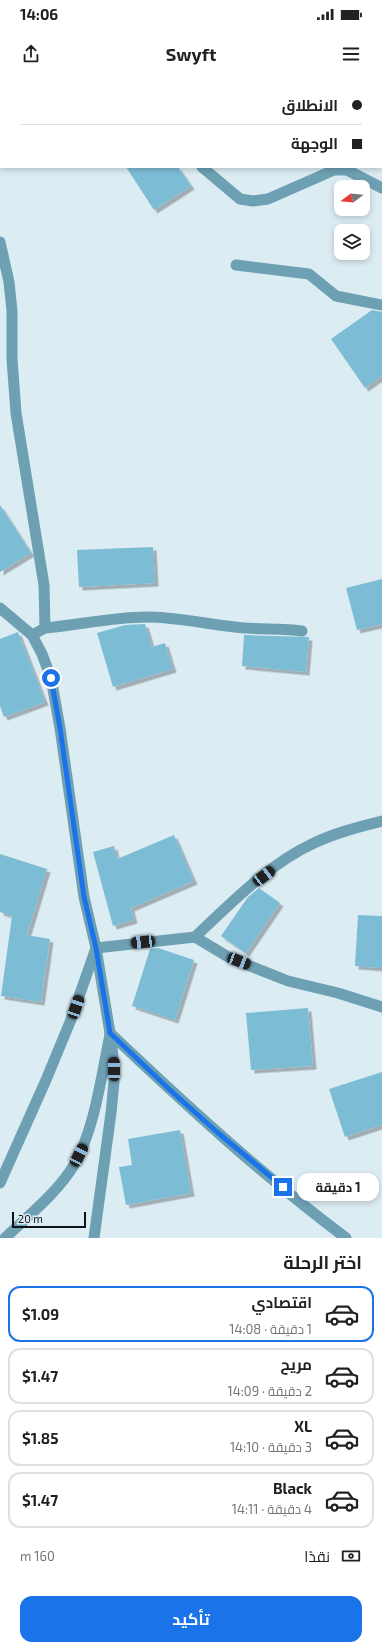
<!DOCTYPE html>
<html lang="ar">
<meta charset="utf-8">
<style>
:root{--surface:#fff;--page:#f6f6f6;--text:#202124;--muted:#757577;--line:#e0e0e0;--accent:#1a73e8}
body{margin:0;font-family:"Exo 2",Cairo,sans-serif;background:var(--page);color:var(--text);direction:rtl;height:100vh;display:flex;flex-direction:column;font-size:15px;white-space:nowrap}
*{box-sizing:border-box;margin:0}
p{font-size:13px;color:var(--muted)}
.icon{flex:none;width:22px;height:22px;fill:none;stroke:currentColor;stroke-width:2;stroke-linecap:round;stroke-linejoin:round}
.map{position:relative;height:1158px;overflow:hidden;direction:ltr}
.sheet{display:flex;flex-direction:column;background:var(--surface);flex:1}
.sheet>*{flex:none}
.hud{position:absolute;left:0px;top:0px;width:382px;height:88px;box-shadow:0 2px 6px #0003;direction:rtl;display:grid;align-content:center;height:88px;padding:0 20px;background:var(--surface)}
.needle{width:26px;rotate:254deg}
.controls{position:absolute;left:334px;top:100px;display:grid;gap:8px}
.controls a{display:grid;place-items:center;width:36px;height:36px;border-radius:8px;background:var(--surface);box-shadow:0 2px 6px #0003;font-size:20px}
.scale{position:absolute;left:12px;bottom:10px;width:74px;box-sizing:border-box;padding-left:4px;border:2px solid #0d1315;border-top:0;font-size:11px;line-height:14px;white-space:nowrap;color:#0d1315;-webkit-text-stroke:3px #dcecf3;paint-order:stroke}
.end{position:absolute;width:18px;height:18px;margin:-9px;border:5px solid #1a73e8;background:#fff;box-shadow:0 0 0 2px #fff}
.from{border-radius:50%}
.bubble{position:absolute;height:28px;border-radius:12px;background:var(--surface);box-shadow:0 2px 6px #0003;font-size:13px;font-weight:700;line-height:28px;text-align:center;direction:rtl}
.car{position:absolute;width:12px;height:24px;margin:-12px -6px;border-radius:5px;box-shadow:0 0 3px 1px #0007;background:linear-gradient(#222 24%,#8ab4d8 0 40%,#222 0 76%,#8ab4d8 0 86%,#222 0)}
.hud b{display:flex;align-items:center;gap:14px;height:38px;font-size:15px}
.hud b+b{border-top:1px solid var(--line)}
.hud i{width:10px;height:10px;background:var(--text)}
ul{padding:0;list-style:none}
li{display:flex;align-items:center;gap:12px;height:56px;margin:0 8px 6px;padding:0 12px;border:2px solid var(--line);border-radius:12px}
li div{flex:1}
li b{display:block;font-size:15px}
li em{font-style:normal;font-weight:700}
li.selected{border-color:var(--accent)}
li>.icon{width:36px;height:36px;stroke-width:1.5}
h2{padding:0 20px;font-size:18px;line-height:48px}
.pay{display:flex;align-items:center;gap:10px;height:44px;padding:0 20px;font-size:15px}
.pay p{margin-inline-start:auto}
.button{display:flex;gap:8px;margin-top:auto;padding:8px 20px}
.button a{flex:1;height:46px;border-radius:12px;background:var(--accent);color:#fff;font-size:16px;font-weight:700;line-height:46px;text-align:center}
.status{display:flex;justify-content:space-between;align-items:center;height:28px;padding:0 20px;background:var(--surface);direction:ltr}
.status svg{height:11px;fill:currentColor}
header{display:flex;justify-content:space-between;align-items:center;height:52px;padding:0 20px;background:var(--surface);font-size:18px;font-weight:700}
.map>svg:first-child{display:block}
</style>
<div class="status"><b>14:06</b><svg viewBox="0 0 49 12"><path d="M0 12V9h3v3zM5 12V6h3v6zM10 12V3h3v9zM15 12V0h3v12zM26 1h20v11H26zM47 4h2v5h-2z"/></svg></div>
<header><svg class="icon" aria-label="menu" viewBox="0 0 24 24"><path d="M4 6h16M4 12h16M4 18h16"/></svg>Swyft<svg class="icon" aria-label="share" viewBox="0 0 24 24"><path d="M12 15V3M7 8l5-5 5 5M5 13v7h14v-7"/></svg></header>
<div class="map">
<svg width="382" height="1158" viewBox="0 0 382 1158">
<defs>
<filter id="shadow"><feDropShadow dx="3.5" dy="3.5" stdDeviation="0" flood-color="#0004"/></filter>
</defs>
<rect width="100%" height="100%" fill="#dcecf3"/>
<!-- building -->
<g fill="#7dbcd5" filter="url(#shadow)">
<path d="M 126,87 L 178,87 L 191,106 L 154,130 Z"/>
<path d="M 372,230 L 382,232 L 382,296 L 365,308 L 331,259 Z"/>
<path d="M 0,425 L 31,473 L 0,492 Z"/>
<path d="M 153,467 L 155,503 L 79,507 L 77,470 Z"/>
<path d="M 382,499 L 382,544 L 357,550 L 346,508 Z"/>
<path d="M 145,544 L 152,567 L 165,563 L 173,589 L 113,607 L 97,553 L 125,545 Z"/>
<path d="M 18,552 L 45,622 L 4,637 L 0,626 L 0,559 Z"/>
<path d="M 244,555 L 309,557 L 306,592 L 242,586 Z"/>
<path d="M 174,755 L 194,801 L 131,828 L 134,840 L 113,846 L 93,772 L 114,766 L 117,779 Z"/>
<path d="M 0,774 L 47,789 L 27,855 L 50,859 L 41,922 L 1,916 L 12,836 L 0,832 Z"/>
<path d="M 259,808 L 280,823 L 246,873 L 221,856 L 248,817 Z"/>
<path d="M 358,835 L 382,836 L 382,888 L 355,886 Z"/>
<path d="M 158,868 L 194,880 L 175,940 L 132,926 L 150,869 Z"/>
<path d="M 308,928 L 313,986 L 251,990 L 246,933 Z"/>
<path d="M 382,992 L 382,1045 L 345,1057 L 329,1009 Z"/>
<path d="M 180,1050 L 191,1113 L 126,1125 L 119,1087 L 132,1085 L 128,1059 Z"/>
</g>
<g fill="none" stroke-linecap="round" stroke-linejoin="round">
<!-- minor -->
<g stroke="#6ea0b4" stroke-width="11">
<path d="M 9,0 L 16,1"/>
<path d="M 135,0 L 138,1"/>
<path d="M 114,1 L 118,0"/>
<path d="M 202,87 L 240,119 L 253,121 L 268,119 L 334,90 L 347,90 L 382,108"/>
<path d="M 0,162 L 9,202 L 12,231 L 12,279 L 16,333 L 44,505 L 45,548"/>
<path d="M 236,185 L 309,194 L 336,216 L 382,225"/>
<path d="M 32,555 L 45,548 C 79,545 113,537 147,537 C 177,537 206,544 235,547 C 257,550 280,548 302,551"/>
<path d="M 195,857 C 230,824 269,784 312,764 C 335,753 358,747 382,741"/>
<path d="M 0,1103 L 46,1000 L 70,942 L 96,868 L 195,857 L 230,878 L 288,901 L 338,913 L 382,927"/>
<path d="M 5,1158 C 28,1136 58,1112 74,1085 C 95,1048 101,997 110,955"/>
</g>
<!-- tertiary -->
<g stroke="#6ea0b4" stroke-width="11">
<path d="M 0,528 L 32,555 L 42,574 L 51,598 L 60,648 L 84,817 L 96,868 L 110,953 L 113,976 L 114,1002 L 111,1033 L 94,1158"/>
<path d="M 110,953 C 186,1025 263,1096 346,1158"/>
</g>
</g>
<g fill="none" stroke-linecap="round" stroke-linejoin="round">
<!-- route -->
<path stroke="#1a73e8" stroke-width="5" d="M 51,598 L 60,648 L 84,817 L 96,868 L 110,953 L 170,1010 L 217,1052 L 283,1107"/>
</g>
</svg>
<div class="controls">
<a><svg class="needle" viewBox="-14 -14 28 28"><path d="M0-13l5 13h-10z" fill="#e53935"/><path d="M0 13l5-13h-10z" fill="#757577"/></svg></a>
<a><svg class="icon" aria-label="layers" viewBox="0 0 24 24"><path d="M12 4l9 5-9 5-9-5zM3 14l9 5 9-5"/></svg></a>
</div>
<div class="scale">20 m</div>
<i class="end from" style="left:51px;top:598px"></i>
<i class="end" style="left:283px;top:1107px"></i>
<div class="bubble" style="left:297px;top:1093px;width:82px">1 دقيقة</div>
<i class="car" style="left:264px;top:796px;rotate:53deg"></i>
<i class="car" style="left:143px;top:862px;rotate:264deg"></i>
<i class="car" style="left:239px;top:881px;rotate:111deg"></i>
<i class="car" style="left:76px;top:927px;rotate:19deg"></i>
<i class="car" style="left:114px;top:989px;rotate:359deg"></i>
<i class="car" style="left:79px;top:1075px;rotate:27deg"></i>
<div class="hud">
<b><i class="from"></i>الانطلاق</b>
<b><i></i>الوجهة</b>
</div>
</div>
<section class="sheet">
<h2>اختر الرحلة</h2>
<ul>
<li class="selected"><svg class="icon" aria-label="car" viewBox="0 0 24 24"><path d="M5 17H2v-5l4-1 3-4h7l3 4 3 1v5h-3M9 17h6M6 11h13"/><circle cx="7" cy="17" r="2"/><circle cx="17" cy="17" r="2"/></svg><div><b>اقتصادي</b><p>1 دقيقة · 14:08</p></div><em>$1.09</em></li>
<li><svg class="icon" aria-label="car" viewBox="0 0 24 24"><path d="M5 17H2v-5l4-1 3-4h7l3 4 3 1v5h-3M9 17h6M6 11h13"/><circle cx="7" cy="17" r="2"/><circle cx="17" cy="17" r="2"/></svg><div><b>مريح</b><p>2 دقيقة · 14:09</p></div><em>$1.47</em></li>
<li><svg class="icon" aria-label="car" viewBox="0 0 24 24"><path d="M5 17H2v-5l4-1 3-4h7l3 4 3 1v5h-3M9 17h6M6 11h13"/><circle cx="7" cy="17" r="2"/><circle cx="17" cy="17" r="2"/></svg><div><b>XL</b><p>3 دقيقة · 14:10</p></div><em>$1.85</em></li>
<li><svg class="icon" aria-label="car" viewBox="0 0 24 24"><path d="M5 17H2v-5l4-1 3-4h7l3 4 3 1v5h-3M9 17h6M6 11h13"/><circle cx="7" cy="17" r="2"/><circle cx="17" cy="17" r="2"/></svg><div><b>Black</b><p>4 دقيقة · 14:11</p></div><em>$1.47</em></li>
</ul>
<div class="pay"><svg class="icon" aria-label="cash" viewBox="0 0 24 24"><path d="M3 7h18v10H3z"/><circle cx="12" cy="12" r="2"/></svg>نقدًا<p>160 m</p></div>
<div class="button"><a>تأكيد</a></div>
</section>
